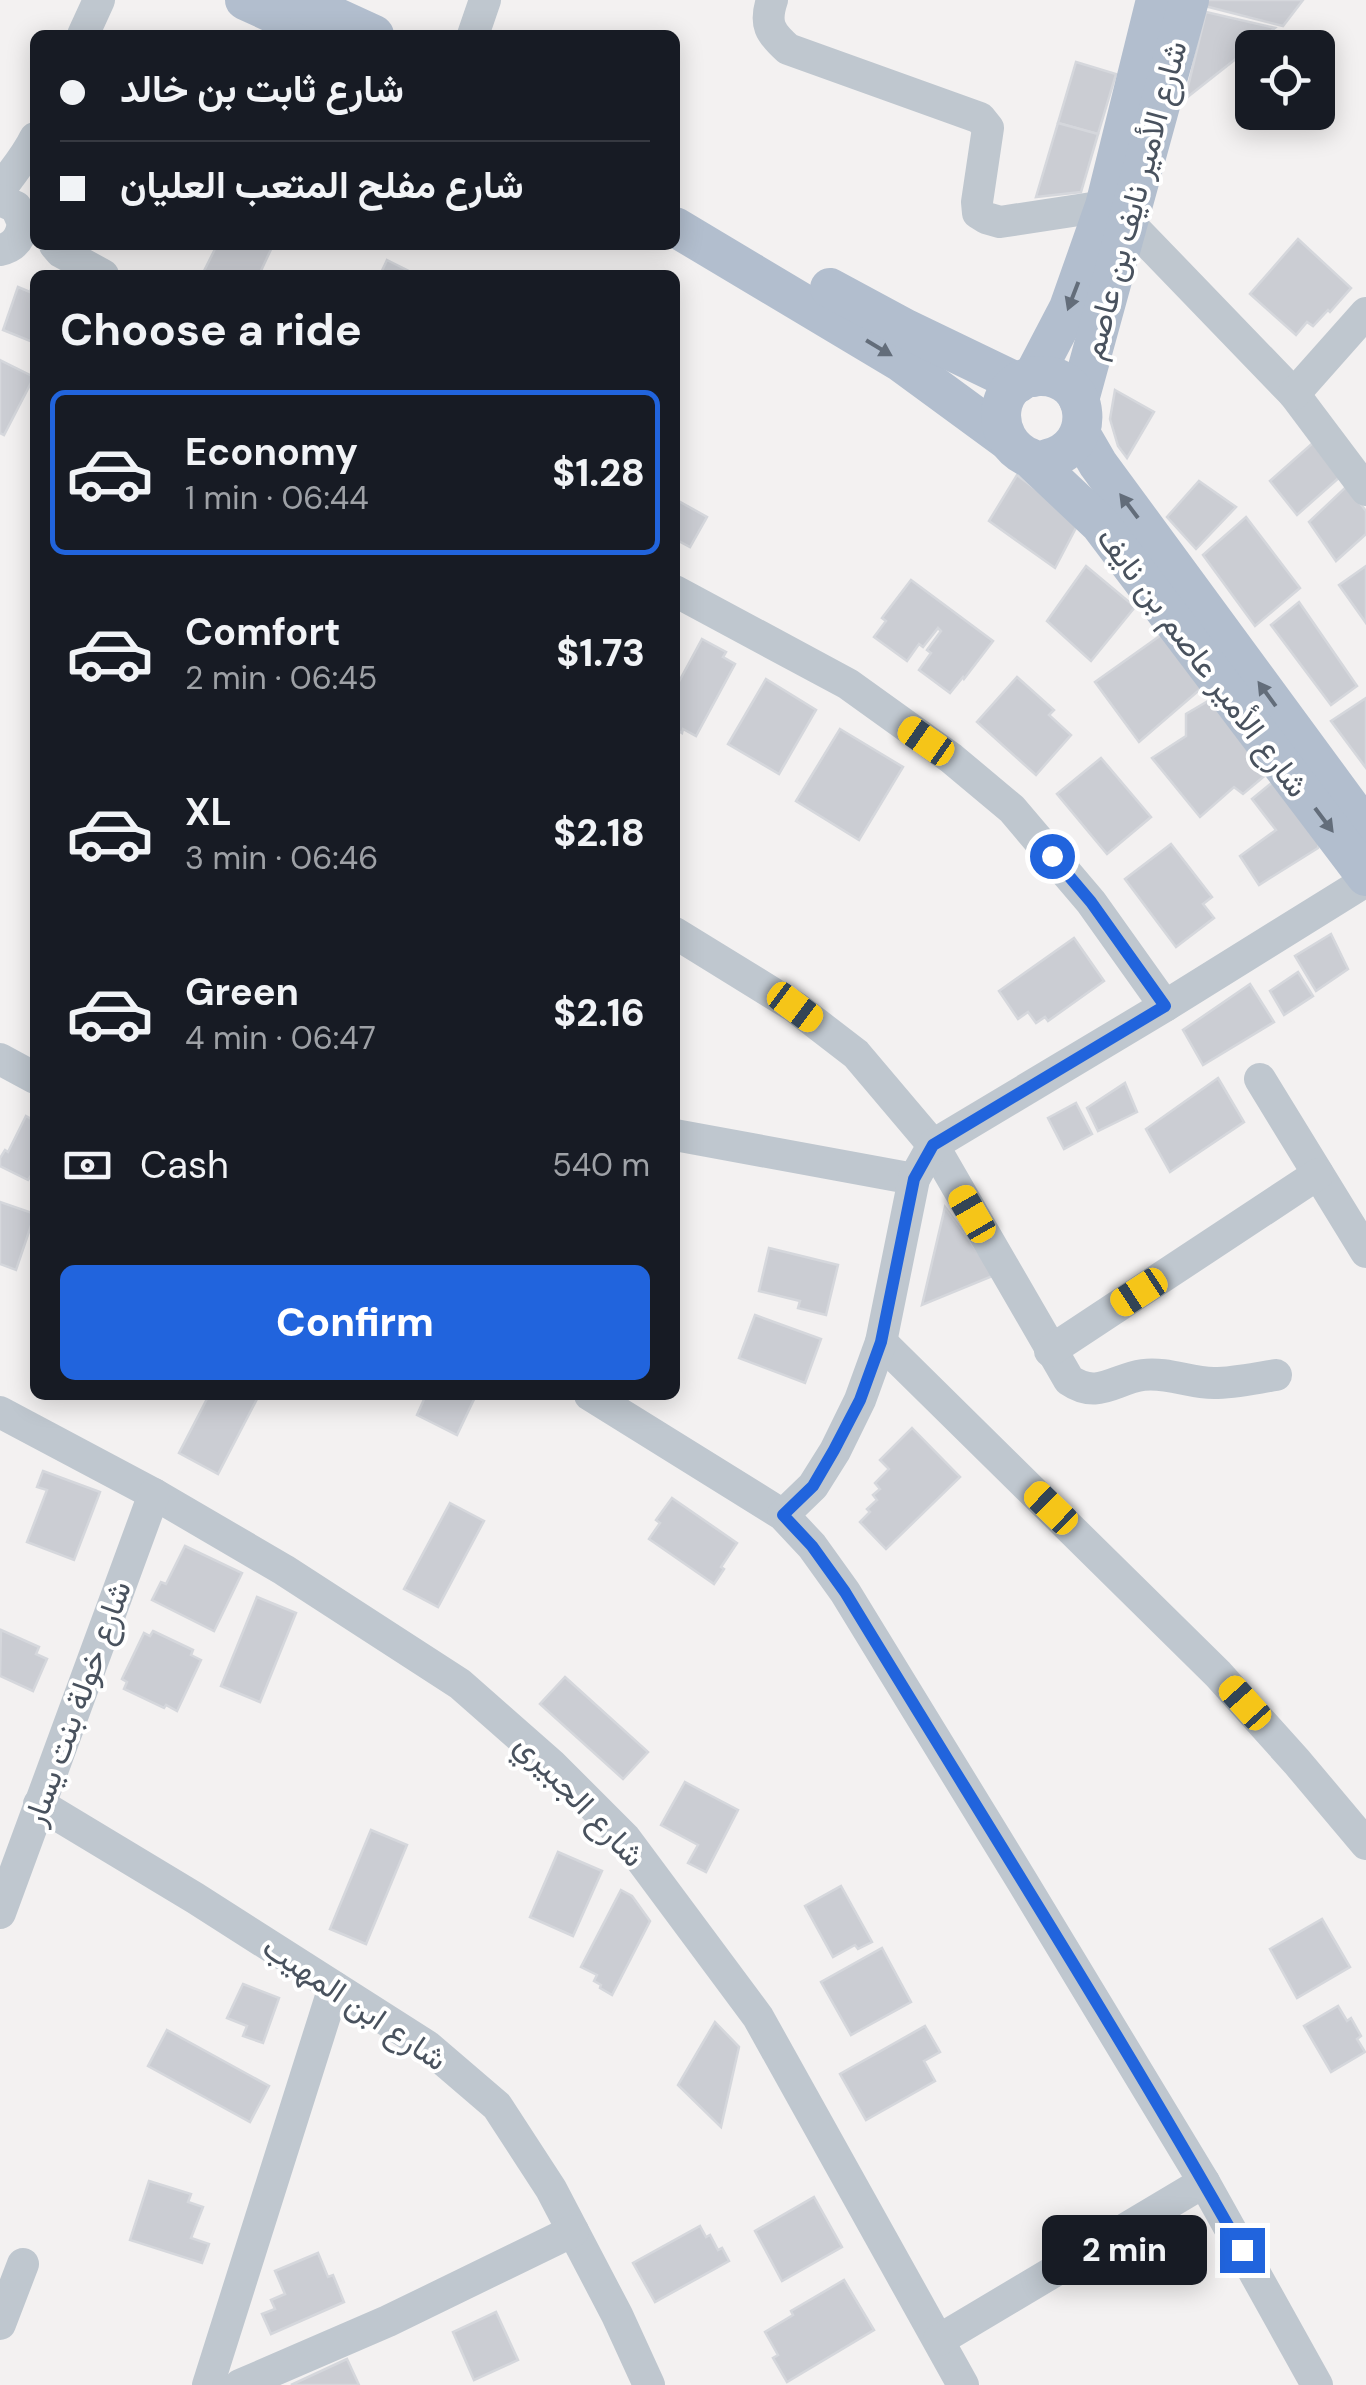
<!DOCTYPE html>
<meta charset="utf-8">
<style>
:root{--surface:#171b24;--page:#242831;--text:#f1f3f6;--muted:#9ea1a6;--line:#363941;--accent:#2164dd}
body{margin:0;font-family:"DM Sans",Vazirmatn,sans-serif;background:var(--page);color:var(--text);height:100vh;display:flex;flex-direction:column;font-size:38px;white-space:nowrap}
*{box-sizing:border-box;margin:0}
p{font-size:32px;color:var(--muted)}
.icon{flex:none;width:55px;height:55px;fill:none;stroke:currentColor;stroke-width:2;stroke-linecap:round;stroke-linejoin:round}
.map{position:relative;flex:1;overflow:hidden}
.panel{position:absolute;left:30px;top:270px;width:650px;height:1130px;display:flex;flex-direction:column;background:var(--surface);border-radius:15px;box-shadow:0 5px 25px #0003}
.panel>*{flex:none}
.banner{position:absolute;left:30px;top:30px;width:650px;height:220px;border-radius:15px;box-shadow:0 5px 25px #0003;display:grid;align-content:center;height:220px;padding:0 30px;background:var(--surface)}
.fabs{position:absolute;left:1235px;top:30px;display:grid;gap:20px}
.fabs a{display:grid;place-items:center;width:100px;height:100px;border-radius:15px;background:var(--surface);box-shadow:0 5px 25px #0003;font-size:50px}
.end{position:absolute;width:45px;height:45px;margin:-22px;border:12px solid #2164dd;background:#fff;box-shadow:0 0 0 5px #fff}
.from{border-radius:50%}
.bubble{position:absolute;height:70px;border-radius:15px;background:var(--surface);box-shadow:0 5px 25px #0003;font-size:32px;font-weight:800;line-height:70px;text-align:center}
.car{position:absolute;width:30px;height:60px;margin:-30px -15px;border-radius:12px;box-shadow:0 0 8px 2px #0007;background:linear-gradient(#f5c518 24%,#345 0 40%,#f5c518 0 76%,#345 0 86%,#f5c518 0)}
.banner b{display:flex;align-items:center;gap:35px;height:95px;font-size:38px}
.banner b+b{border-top:2px solid var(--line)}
.banner i{width:25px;height:25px;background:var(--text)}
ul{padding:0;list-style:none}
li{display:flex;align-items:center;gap:30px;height:165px;margin:0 20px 15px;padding:0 10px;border:5px solid transparent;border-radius:15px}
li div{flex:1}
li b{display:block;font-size:38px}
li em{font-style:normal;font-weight:800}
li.current{border-color:var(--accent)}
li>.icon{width:90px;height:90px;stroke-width:1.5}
h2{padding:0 30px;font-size:45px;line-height:120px}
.pay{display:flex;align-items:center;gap:25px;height:110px;padding:0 30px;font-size:38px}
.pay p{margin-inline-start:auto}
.cta{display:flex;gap:20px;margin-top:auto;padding:20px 30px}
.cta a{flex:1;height:115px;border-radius:15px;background:var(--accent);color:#fff;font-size:40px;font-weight:800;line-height:115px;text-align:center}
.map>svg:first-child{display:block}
</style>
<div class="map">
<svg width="1366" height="2385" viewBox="0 0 1366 2385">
<rect width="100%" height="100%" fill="#f3f1f1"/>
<!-- building -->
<g fill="#cbcdd3" stroke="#d5d7dc" stroke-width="2.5">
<path d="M 1207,0 L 1303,0 L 1283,26 L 1205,6 Z"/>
<path d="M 1206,12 L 1275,28 L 1185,99 Z"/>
<path d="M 1076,62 L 1116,74 L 1098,134 L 1058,123 Z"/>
<path d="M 1058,123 L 1098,134 L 1081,192 L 1036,197 Z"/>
<path d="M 1298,239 L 1351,288 L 1330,312 L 1328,310 L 1313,326 L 1307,322 L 1296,335 L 1250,294 Z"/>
<path d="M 217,245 L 273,245 L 259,275 L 202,275 Z"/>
<path d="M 387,260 L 417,275 L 380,275 Z"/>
<path d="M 32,286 L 35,287 L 35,343 L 3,330 L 18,287 L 30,292 Z"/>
<path d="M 0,360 L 34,377 L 4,435 L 0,433 Z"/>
<path d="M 1115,390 L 1154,412 L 1127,458 L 1118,446 L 1110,419 Z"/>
<path d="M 1315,441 L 1342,475 L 1297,515 L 1270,481 Z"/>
<path d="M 1017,475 L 1079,522 L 1055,568 L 989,521 Z"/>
<path d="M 1199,481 L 1236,507 L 1196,549 L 1167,517 Z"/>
<path d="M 1347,486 L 1366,511 L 1366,534 L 1336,561 L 1309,522 Z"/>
<path d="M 675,499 L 707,517 L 690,547 L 675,539 Z"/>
<path d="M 1246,517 L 1300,588 L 1255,626 L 1203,555 Z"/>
<path d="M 1086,566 L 1135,607 L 1091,661 L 1047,621 Z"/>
<path d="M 1366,566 L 1366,623 L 1339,585 Z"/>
<path d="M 911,580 L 993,641 L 964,679 L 963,677 L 950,693 L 919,670 L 931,653 L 927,650 L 941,631 L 938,628 L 923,647 L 919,644 L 907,661 L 874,637 L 886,621 L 882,618 Z"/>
<path d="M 1299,602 L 1357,686 L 1331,705 L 1271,625 Z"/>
<path d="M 1164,633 L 1205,685 L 1139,742 L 1095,682 Z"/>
<path d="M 702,639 L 726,652 L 723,657 L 735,664 L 696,736 L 683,729 L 682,733 L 675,729 L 675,689 Z"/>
<path d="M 1017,677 L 1054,710 L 1049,715 L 1071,735 L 1036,775 L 977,722 Z"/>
<path d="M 766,679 L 816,710 L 779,774 L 728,744 Z"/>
<path d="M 1215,697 L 1268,773 L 1243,794 L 1234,787 L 1200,817 L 1152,758 L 1186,736 L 1186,714 Z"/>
<path d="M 1366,698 L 1366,768 L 1331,721 Z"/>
<path d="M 840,729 L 903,767 L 859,840 L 796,801 Z"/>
<path d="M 1101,758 L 1151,817 L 1107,854 L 1057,794 Z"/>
<path d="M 1280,776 L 1322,831 L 1318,848 L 1259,885 L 1240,856 L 1276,830 L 1252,799 Z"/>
<path d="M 1171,844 L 1212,897 L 1203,904 L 1214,918 L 1176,947 L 1125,879 Z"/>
<path d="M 1331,934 L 1348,969 L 1316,991 L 1295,956 Z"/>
<path d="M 1074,938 L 1104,981 L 1048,1021 L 1045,1017 L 1036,1023 L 1028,1012 L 1018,1019 L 999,991 Z"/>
<path d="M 1298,972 L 1313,996 L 1284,1015 L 1270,991 Z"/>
<path d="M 1250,984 L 1274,1022 L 1203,1065 L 1183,1030 Z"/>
<path d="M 1218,1078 L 1244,1122 L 1170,1172 L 1146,1129 Z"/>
<path d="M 1125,1083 L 1137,1112 L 1098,1131 L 1087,1108 Z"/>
<path d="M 1076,1103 L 1092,1134 L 1064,1149 L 1048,1118 Z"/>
<path d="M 26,1116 L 35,1121 L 35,1175 L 32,1174 L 28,1180 L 0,1166 L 0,1158 L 5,1150 L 8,1152 Z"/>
<path d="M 0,1202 L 35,1214 L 16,1270 L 0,1264 Z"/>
<path d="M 945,1207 L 995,1275 L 922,1305 Z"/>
<path d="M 769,1248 L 838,1265 L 826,1315 L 798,1308 L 800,1301 L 759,1291 Z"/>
<path d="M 755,1315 L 821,1339 L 805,1383 L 739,1358 Z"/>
<path d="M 209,1395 L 254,1395 L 258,1397 L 218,1474 L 179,1453 Z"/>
<path d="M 426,1395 L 476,1395 L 457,1435 L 417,1415 Z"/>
<path d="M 912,1428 L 960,1477 L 886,1549 L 860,1522 L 870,1512 L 867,1509 L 877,1500 L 873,1495 L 880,1489 L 875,1483 L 889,1469 L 880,1460 Z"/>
<path d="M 43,1471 L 100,1492 L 74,1560 L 27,1542 L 47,1490 L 37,1487 Z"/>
<path d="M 672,1498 L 737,1543 L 721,1567 L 724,1569 L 714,1584 L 649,1539 L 660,1523 L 656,1520 Z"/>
<path d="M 450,1503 L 484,1521 L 438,1607 L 404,1589 Z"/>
<path d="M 185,1546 L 242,1573 L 214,1631 L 152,1600 L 161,1582 L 166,1584 Z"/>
<path d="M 257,1597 L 296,1613 L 260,1702 L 221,1686 Z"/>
<path d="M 1,1630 L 39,1647 L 36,1654 L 47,1659 L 33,1691 L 0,1676 Z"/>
<path d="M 153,1631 L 193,1650 L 191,1655 L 201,1660 L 177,1711 L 166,1705 L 164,1708 L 124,1689 L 127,1682 L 122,1679 L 144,1633 L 150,1636 Z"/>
<path d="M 565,1677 L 648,1752 L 623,1779 L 540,1704 Z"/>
<path d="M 685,1782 L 738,1810 L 706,1872 L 688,1863 L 698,1845 L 661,1825 Z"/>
<path d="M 371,1830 L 407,1845 L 366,1944 L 330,1929 Z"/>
<path d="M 558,1852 L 602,1871 L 573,1936 L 530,1917 Z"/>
<path d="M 841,1886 L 872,1942 L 858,1949 L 855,1945 L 833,1957 L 805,1906 Z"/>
<path d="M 621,1890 L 632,1896 L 650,1921 L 612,1995 L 600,1988 L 601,1985 L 594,1981 L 597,1975 L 581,1967 Z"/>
<path d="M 1322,1919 L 1350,1967 L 1297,1998 L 1270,1949 Z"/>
<path d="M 882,1948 L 911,2002 L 851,2035 L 821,1982 Z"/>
<path d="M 243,1984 L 279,1998 L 263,2043 L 243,2036 L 247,2026 L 227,2018 Z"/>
<path d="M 1338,2006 L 1347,2021 L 1351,2018 L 1361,2036 L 1357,2039 L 1365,2052 L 1331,2072 L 1304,2026 Z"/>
<path d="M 715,2022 L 739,2047 L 721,2127 L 678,2085 Z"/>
<path d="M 925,2026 L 940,2052 L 924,2061 L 935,2081 L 866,2120 L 840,2074 Z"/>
<path d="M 167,2030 L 269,2086 L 250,2122 L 148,2066 Z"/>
<path d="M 149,2181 L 191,2194 L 188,2202 L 203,2207 L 191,2238 L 209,2244 L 202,2263 L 130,2240 Z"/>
<path d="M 814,2197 L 842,2247 L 782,2281 L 755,2231 Z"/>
<path d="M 700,2226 L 706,2237 L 710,2235 L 718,2250 L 722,2248 L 729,2261 L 655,2302 L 633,2263 Z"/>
<path d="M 318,2253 L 328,2277 L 333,2275 L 344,2302 L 271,2334 L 262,2314 L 275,2309 L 271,2300 L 285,2294 L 275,2271 Z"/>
<path d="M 844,2280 L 874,2330 L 787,2382 L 773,2358 L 778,2355 L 765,2332 L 793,2315 L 791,2311 Z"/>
<path d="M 496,2312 L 518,2360 L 474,2380 L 453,2332 Z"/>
<path d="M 347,2359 L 359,2385 L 291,2385 Z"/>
</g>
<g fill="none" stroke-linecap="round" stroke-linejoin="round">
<!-- minor -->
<g stroke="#bfc7cf" stroke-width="32">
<path d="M 772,0 C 764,24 770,33 788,49 L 980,118 L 988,128 L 977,202 L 978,213 L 986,218 L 1000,222 L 1105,206"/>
<path d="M 83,35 L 99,0"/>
<path d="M 473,35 L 485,0"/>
<path d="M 0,190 C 12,172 26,157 35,138"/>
<path d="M 0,200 L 16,207 L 23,223 C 21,237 15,247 0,250"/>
<path d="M 1129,223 L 1294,394 L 1366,490"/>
<path d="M 55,245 L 61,252 L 103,275"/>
<path d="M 1294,394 L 1366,313"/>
<path d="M 675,591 L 848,684 L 951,758 L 1012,809 L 1091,902 L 1165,1006"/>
<path d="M 675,933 L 795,1007 L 856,1054 L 933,1145 L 1069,1380 C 1098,1400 1114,1379 1143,1375 C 1168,1372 1190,1383 1214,1383 C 1234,1383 1256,1378 1276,1375"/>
<path d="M 0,1059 L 35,1078"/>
<path d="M 1260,1079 L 1366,1252"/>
<path d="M 675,1135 L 914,1179"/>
<path d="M 881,1342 L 1218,1674 L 1297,1762 L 1366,1844"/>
<path d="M 1050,1351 L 1318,1174"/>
<path d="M 590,1395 L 783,1515 L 812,1546 L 845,1592 L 1022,1881 L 1204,2182 L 1317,2385"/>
<path d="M 0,1412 L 154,1494 L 284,1570 L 460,1684 L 552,1765 L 625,1838 L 758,2017 L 963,2385"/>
<path d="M 783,1515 L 813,1486 L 835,1451 L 860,1400 L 881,1342 L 914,1179 L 933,1145 L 1165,1006 L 1366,881"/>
<path d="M 39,1804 L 195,1898 L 427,2046 L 497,2106 L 551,2189 L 617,2315 L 649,2385"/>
<path d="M 0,1913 L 154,1494"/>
<path d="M 0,2324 L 23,2264"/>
<path d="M 939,2340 L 1204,2182"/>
<path d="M 208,2385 L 334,1987"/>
<path d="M 240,2385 L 388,2321 L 573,2231"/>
</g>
<!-- major -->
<g stroke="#b2bece" stroke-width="40">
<path d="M 245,0 L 321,35"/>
<path d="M 298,0 L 374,35"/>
<path d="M 675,227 L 901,362 L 1006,439"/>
<path d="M 830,288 L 906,329 L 1018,383"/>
<path d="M 1033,377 L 1069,308 L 1105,206 L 1156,0"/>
<path d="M 1079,400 L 1189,0"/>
<path d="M 1080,433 L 1098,464 L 1366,829"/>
<path d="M 1047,459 C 1098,448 1092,376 1041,376 C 993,376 987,440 1030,458 L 1100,524 L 1366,876"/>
</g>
</g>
<!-- one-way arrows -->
<defs><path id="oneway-solid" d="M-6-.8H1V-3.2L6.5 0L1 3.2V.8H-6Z" transform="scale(2.5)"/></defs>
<g fill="#636d7a">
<use href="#oneway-solid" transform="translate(1073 296) rotate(111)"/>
<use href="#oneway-solid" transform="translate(879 348) rotate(31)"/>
<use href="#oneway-solid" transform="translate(1129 506) rotate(-127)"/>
<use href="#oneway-solid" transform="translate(1267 694) rotate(-126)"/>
<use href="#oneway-solid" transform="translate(1324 820) rotate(53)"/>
</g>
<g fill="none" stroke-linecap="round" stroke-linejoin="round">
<!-- route -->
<path stroke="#2164dd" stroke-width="12" d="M 1052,856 L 1091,902 L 1165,1006 L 933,1145 L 914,1179 L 881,1342 L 860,1400 L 834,1450 L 813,1486 L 783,1515 L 812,1546 L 845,1592 C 978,1811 1116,2027 1242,2250"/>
</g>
<g text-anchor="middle" stroke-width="8" stroke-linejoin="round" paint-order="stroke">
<!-- street labels -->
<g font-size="32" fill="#49525e" stroke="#fff">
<text transform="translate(1134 200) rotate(-75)" y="11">شارع الأمير نايف بن عاصم</text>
<text transform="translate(1203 662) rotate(53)" y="11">شارع الأمير عاصم بن نايف</text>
<text transform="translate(77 1703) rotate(-70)" y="11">شارع خولة بنت يسار</text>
<text transform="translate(580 1800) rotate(46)" y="11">شارع الجبيري</text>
<text transform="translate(355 2003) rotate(34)" y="11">شارع ابن المهيب</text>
</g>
</g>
</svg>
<div class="fabs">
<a><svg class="icon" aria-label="locate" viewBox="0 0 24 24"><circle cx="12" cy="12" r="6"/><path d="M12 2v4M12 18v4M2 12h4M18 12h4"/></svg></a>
</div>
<i class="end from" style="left:1052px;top:856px"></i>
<i class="end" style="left:1242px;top:2250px"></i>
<div class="bubble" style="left:1042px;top:2215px;width:165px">2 min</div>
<i class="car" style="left:926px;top:741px;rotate:305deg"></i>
<i class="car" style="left:795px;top:1007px;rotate:127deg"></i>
<i class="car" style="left:972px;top:1214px;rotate:330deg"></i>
<i class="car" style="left:1139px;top:1292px;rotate:237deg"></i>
<i class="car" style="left:1051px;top:1508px;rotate:314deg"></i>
<i class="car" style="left:1245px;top:1703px;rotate:318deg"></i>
<div class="banner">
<b><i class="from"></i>شارع ثابت بن خالد</b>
<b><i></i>شارع مفلح المتعب العليان</b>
</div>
<section class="panel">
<h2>Choose a ride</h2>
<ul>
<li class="current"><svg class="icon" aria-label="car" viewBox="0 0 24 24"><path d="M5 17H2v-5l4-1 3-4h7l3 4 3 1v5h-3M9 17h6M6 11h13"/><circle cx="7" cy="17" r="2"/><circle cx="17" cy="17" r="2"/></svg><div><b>Economy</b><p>1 min · 06:44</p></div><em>$1.28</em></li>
<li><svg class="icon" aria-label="car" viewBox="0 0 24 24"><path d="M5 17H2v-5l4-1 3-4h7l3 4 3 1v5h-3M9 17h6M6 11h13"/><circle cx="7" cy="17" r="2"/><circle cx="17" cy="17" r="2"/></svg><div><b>Comfort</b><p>2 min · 06:45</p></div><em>$1.73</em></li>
<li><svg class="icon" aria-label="car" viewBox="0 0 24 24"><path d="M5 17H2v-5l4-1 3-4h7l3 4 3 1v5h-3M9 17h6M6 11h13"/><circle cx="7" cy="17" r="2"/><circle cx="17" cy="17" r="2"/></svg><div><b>XL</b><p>3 min · 06:46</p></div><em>$2.18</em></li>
<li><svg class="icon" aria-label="car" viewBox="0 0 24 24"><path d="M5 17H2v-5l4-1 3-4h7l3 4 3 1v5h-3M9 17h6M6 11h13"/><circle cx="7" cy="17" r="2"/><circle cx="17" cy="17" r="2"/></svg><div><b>Green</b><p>4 min · 06:47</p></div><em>$2.16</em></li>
</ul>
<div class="pay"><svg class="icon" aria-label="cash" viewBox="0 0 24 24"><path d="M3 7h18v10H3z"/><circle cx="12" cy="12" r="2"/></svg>Cash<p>540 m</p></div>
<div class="cta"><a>Confirm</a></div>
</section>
</div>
